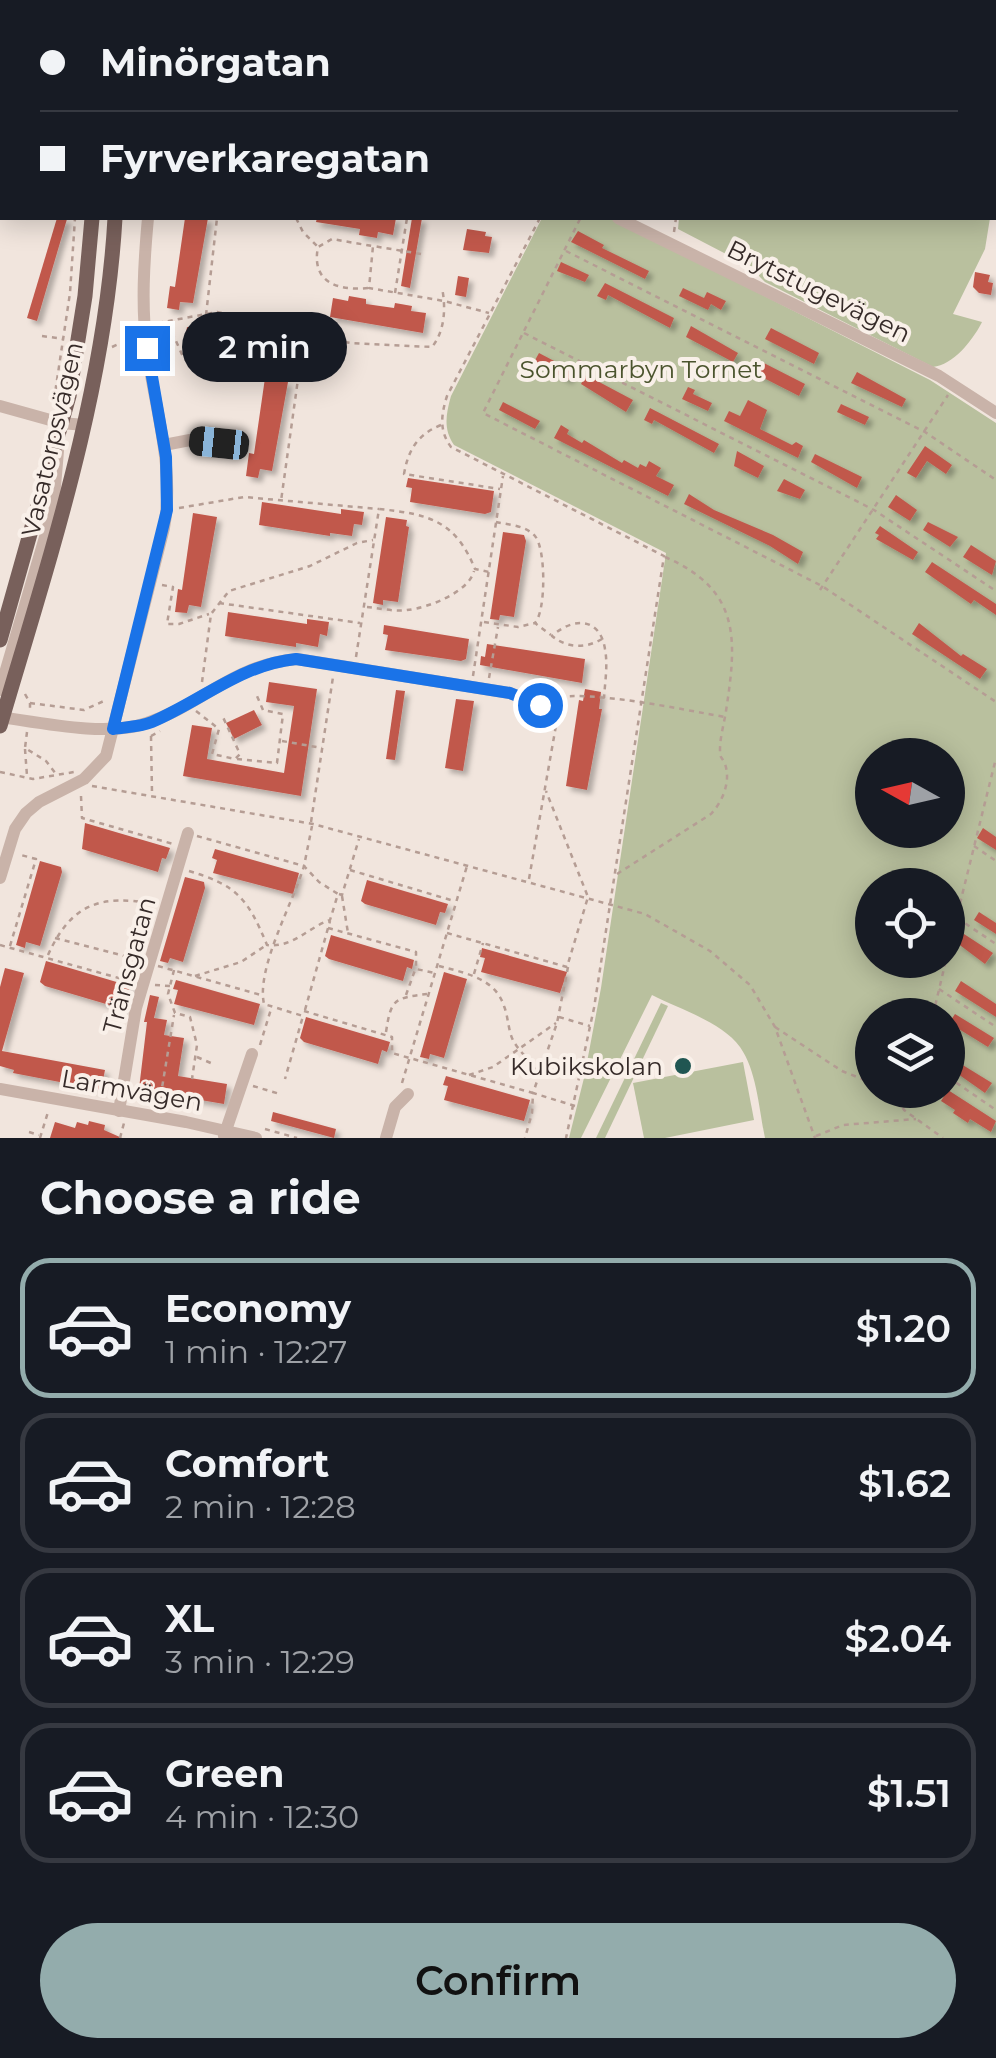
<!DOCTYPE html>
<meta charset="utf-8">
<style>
:root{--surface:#171b24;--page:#242831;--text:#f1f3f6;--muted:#9ea1a6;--line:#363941;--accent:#93acac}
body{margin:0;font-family:Montserrat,sans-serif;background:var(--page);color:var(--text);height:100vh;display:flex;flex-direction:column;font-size:38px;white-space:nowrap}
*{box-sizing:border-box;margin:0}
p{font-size:32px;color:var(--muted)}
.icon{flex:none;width:55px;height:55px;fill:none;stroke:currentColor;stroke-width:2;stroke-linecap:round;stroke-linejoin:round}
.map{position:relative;height:1138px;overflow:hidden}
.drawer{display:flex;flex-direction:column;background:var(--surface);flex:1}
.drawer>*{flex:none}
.banner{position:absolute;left:0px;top:0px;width:998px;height:220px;box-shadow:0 5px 25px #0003;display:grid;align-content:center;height:220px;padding:0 40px;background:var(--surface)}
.needle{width:65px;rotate:278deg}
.fabs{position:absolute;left:855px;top:738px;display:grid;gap:20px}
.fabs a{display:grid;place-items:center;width:110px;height:110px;border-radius:50%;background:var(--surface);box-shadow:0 5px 25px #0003;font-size:50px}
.end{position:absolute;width:45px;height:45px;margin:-22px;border:12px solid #1a73e8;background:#fff;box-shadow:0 0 0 5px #fff}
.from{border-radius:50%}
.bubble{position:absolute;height:70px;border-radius:35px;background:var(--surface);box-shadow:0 5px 25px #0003;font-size:32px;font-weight:600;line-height:70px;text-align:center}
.car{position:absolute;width:30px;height:60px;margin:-30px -15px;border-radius:12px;box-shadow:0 0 8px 2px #0007;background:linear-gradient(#222 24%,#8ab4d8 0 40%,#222 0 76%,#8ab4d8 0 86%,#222 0)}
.banner b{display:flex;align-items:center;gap:35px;height:95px;font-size:38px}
.banner b+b{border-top:2px solid var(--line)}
.banner i{width:25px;height:25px;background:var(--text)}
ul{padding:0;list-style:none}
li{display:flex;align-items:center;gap:30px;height:140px;margin:0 20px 15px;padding:0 20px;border:5px solid var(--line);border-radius:30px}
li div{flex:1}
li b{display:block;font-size:38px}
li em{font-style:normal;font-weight:600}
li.current{border-color:var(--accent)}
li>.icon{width:90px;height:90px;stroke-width:1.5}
h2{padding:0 40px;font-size:45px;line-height:120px}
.button{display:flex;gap:20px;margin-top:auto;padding:20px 40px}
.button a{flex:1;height:115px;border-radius:60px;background:var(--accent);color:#111;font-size:40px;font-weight:600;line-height:115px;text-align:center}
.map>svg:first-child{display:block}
</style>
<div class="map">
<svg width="996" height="1138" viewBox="0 0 996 1138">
<defs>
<filter id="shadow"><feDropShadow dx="4.5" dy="4.5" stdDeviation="2.5" flood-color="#0004"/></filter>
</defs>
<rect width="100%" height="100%" fill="#f1e5dd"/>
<!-- green -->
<g fill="#b9c09e" fill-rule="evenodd">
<path d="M 707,0 L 987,0 L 706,2 Z"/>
<path d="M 542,218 L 611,218 L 930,380 L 996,423 L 996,1138 L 765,1138 C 759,1110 757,1071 740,1047 C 722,1022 679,1009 652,995 L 581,1138 L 569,1138 L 584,1078 L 601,988 L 666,553 L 454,445 C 443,429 446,414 451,396 ZM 872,755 L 948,755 L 948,830 L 872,830 ZM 872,885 L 948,885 L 948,960 L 872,960 ZM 872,1015 L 948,1015 L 948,1090 L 872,1090 Z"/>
<path d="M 679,218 L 990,218 L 985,249 L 953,314 L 982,322 L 981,324 C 972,341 953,365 933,367 L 765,282 L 759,276 L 758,266 L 751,267 L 678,229 Z"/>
<path d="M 661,1003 L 668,1006 L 605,1138 L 596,1138 Z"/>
<path d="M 743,1062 L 754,1120 L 665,1138 L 644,1138 L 633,1083 Z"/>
</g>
<!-- building -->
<g fill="#c1584c" filter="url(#shadow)">
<path d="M 57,218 L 67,219 L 37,321 L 27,318 Z"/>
<path d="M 185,218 L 208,218 L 193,303 L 180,302 L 179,310 L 167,308 L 170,286 L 175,287 Z"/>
<path d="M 317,218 L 396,218 L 393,235 L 378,232 L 377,238 L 359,235 L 360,229 L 316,222 Z"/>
<path d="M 412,218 L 422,218 L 410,288 L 401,286 Z"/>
<path d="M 467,229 L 486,232 L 485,236 L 492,237 L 489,253 L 463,250 Z"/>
<path d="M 578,231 L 604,245 L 602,248 L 649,271 L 645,279 L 571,242 Z"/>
<path d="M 561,262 L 589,275 L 585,282 L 557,271 Z"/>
<path d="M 975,272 L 990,275 L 988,282 L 993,283 L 991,295 L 979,293 L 973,287 Z"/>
<path d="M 458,276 L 469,278 L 466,297 L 455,295 Z"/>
<path d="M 605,283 L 674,318 L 670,328 L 608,295 L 606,300 L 597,296 Z"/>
<path d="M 683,288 L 704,298 L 707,292 L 726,301 L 721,310 L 711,304 L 708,310 L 679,296 Z"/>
<path d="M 349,296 L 366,299 L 366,304 L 394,308 L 395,303 L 412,306 L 411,311 L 426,313 L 423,333 L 330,317 L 333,298 L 348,301 Z"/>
<path d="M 691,326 L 738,353 L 733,362 L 686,337 Z"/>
<path d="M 187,327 L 265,338 L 266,333 L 288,336 L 286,349 L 278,348 L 275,363 L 183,350 Z"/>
<path d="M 771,328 L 819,353 L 814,364 L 765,339 Z"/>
<path d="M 539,353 L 573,371 L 568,380 L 534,362 Z"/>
<path d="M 756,359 L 805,384 L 799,396 L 750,371 Z"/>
<path d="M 857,372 L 906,399 L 902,407 L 851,383 Z"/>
<path d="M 586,375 L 633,400 L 626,412 L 581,384 Z"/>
<path d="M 265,378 L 288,382 L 272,471 L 260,469 L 258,478 L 246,476 L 249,453 L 254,454 Z"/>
<path d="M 688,387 L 695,390 L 693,394 L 712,403 L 708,411 L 682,399 Z"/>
<path d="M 748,400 L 767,410 L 760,429 L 792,445 L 796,442 L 803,446 L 798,458 L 724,421 L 729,411 L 740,416 Z"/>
<path d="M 503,402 L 540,421 L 535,429 L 499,410 Z"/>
<path d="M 841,404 L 869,417 L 865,425 L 837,412 Z"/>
<path d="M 650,408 L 719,444 L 714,453 L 654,420 L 652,424 L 644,420 Z"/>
<path d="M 561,425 L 569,430 L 567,434 L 582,443 L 584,440 L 622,463 L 624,460 L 638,468 L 640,464 L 646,467 L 649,461 L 661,468 L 656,476 L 674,485 L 668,496 L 554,438 Z"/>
<path d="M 925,446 L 952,465 L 946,474 L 927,461 L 916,478 L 907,473 Z"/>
<path d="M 737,451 L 764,466 L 758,478 L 734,466 Z"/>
<path d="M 815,454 L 862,477 L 857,488 L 811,462 Z"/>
<path d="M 408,478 L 494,491 L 491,512 L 485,514 L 410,502 L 412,488 L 406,487 Z"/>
<path d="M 784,479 L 805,490 L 800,499 L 777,491 Z"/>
<path d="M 689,494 L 714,510 L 773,535 L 803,552 L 798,564 L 770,546 L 684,504 Z"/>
<path d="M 896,495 L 917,510 L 910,521 L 888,507 Z"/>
<path d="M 262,502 L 341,514 L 341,509 L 364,512 L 362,525 L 354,524 L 352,536 L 330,533 L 330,536 L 259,525 Z"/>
<path d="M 193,513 L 217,517 L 201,607 L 189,605 L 187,613 L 175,612 L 178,589 L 182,590 Z"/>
<path d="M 386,517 L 407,520 L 406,526 L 409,527 L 398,602 L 383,600 L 383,605 L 373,603 Z"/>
<path d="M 928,522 L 958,537 L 950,547 L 923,530 Z"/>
<path d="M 880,526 L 918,552 L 913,560 L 876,539 L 879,535 L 875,533 Z"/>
<path d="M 503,532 L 524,535 L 526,541 L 514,617 L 500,615 L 499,620 L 490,619 Z"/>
<path d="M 971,545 L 996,561 L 992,575 L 963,557 Z"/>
<path d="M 932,562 L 996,604 L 996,615 L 974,600 L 971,604 L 925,572 Z"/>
<path d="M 228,612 L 307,624 L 307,619 L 329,622 L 327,636 L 320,634 L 318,647 L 296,643 L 296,647 L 225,636 Z"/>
<path d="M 919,623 L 961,656 L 963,654 L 987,669 L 980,679 L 912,634 Z"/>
<path d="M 384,625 L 469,639 L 466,659 L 461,661 L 385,650 L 388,635 L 383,634 Z"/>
<path d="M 487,644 L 585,659 L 582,683 L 480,665 L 481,656 L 485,657 Z"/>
<path d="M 269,682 L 317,689 L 301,796 L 183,776 L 192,725 L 212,728 L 207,759 L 284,773 L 294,706 L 266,702 Z"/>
<path d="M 585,689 L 601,692 L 599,709 L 602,709 L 587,790 L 566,786 L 579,700 L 583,701 Z"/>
<path d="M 396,690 L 405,691 L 395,760 L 386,759 Z"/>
<path d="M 456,699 L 474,701 L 463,771 L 445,768 Z"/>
<path d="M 254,710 L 262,725 L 234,739 L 226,723 Z"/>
<path d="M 85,823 L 170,848 L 166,859 L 162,858 L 158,872 L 82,849 Z"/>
<path d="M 983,828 L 996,837 L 996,850 L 977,838 Z"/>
<path d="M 215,849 L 299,873 L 293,894 L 213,873 L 217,860 L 212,858 Z"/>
<path d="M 40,861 L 61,867 L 62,872 L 40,946 L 26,942 L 25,948 L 16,945 Z"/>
<path d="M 185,877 L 204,882 L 205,888 L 183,962 L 170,958 L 168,963 L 160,961 Z"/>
<path d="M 367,880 L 448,904 L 445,913 L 440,912 L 436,925 L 365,904 L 361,901 Z"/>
<path d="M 979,912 L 996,923 L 996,934 L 974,920 Z"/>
<path d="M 964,934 L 993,953 L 985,964 L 957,943 Z"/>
<path d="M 331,935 L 414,960 L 412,969 L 407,967 L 403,981 L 329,959 L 325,956 Z"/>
<path d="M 482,948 L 567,972 L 560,993 L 481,972 L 485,958 L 480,957 Z"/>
<path d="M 46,961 L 130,986 L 123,1009 L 45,986 L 40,982 Z"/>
<path d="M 5,968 L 24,973 L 2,1051 L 105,1070 L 101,1090 L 13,1073 L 14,1070 L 0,1066 L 0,987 Z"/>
<path d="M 444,972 L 467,979 L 444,1058 L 430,1054 L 429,1059 L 420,1057 Z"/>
<path d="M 176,980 L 260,1004 L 254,1025 L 174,1004 L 178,990 L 173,989 Z"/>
<path d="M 961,981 L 996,1004 L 996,1017 L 955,991 Z"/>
<path d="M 150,995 L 159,997 L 154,1018 L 167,1020 L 164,1035 L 184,1038 L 178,1076 L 227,1084 L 224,1104 L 177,1096 L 138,1097 L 147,1022 L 144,1022 Z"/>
<path d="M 955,1014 L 994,1038 L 988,1047 L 949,1023 Z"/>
<path d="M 306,1017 L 390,1042 L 387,1052 L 382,1050 L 378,1064 L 304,1042 L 300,1038 Z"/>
<path d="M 948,1056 L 992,1083 L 985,1093 L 948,1067 Z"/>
<path d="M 446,1076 L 530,1100 L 524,1121 L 444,1100 L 448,1086 L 443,1085 Z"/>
<path d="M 948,1090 L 996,1121 L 991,1132 L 970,1119 L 968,1123 L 953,1113 L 955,1110 L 941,1101 Z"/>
<path d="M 273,1112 L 336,1129 L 334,1138 L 271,1121 Z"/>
<path d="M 89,1121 L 105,1125 L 104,1130 L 122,1138 L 50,1138 L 55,1122 L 75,1128 L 77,1122 L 88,1125 Z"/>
</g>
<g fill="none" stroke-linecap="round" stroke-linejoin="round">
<!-- path -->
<g stroke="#b59d94" stroke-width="2.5" stroke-dasharray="5 5" stroke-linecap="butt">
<path d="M 75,0 L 75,2"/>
<path d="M 136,0 L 136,2"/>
<path d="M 56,2 L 57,0"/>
<path d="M 703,2 L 703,0"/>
<path d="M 296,218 L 303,232 L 317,246"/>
<path d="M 540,218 L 447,396 C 441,415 439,431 451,447 L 664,556 L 594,1008 L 566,1138"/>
<path d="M 580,219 L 483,413 L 822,586 L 996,702"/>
<path d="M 674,232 L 676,218"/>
<path d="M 566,251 L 925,432 L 996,480"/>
<path d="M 421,254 L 373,246 L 369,288 L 444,301 L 489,313"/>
<path d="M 368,288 C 337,291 311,282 318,247 L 332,239 L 372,246"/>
<path d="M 395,293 L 407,218"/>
<path d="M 206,315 L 217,218"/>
<path d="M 158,323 L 217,312 L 228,314 L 249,327 L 304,336 L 281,501"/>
<path d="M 168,323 L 184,359 L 250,373 L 261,365"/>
<path d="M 524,333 L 874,510 L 996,591"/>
<path d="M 42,336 L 64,339"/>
<path d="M 305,336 L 351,343 L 432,347 C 445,331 446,307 442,288"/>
<path d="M 112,347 L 132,338"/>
<path d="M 200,374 L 201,366"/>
<path d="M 228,379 L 229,370"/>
<path d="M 54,400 L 70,293 L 75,218"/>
<path d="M 441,425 C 418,434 408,450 404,474 L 500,489"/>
<path d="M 179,508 L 244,497 L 379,509"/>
<path d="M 496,522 C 509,525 525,525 535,536 C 546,549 546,611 535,623"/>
<path d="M 162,585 L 173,587 L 167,624 L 179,624 L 209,614"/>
<path d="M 820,590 L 948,395"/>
<path d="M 219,603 L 360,623"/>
<path d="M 367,607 C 380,608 394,612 407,610 C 428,608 469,592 474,571"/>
<path d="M 484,622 L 518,627 L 535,623 L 551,635"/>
<path d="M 602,639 C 585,649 567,648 552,636 C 573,617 600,617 605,649 C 608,665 605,682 604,698"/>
<path d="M 356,657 L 379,509 C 428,514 455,520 475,569 L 489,572"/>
<path d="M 473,676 L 503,476"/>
<path d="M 489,678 L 498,627"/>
<path d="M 202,682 L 211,614 L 229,591 L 310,566 L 357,543 L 373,540"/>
<path d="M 25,694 L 30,703 L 30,709"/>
<path d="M 550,698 C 593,690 679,709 725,717"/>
<path d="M 30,703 L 84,710 L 106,700"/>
<path d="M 196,711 L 219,729 L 212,754 L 235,759 L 240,754 L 222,715"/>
<path d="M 27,732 L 25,748 L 46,761 L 56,774"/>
<path d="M 151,736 L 160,731"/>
<path d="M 151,736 L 152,793"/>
<path d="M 282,741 L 322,748"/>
<path d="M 25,749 L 27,776"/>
<path d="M 237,759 L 277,763 L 283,714 L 263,710 L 257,696"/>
<path d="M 0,772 L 33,779 L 74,772"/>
<path d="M 92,786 L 313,824 L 645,914 L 710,951 L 750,985 L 775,1027 L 815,1138"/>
<path d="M 81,796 L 82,818 L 173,844"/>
<path d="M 311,822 L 333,677"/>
<path d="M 197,836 L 304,866 C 293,903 256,968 264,1004 L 303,1016 L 285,1079"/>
<path d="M 974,846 L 996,861"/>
<path d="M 350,870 L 454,901"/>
<path d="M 189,871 C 237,885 248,899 267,945 C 293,948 307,928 330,920 L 338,894 L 319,882 L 304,866 L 312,826"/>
<path d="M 617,874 L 711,814 C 723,801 731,781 725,764 C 721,755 720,759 720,750 C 720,737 724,724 726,711 C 737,639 741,590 665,557"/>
<path d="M 529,879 L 561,697"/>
<path d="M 339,894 L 342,895 L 359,839"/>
<path d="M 342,896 L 348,933"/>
<path d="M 957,918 L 996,944"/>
<path d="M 328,928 L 416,952 L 416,969 L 435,973"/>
<path d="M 447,933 L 567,967 L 588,897 L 546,791"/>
<path d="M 55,938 L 136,959"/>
<path d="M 0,945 L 133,982"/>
<path d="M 10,946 L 36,859 L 21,855"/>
<path d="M 948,952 L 996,758"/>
<path d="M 48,955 C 71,904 100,894 154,904"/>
<path d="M 158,966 L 261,995"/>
<path d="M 439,966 C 465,973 495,978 504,1006 C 508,1016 508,1028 512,1038 C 518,1052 533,1061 539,1077"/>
<path d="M 568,967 L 557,1023 L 533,1093 L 575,1106"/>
<path d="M 174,970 L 168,994 L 175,1013 L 190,1017 L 197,1045 L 192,1079"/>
<path d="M 474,974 L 483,943"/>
<path d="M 195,976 L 241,962 L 265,946"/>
<path d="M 155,985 L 170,986"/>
<path d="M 939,989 L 996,1027"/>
<path d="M 406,995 L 415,970"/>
<path d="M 305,1010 L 330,921"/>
<path d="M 304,1011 L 392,1037 L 392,1053 L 533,1093 L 532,1113 L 525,1138"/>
<path d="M 933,1015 L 946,960"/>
<path d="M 559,1017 L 590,1026"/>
<path d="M 775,1027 L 842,1071 L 872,1083"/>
<path d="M 386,1032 C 391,999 394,998 427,994"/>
<path d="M 260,1045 L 271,1009"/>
<path d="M 197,1057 L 213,1064"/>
<path d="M 469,1075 L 493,1067 L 556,1023"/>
<path d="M 948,1077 L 996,1110"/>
<path d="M 402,1083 L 467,866"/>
<path d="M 253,1086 L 280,1094"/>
<path d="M 893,1090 L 904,1110 L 943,1138"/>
<path d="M 159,1106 L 174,1015"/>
<path d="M 265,1129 L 297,1138"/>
<path d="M 29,1132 L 39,1135"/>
<path d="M 816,1136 L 843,1125 L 916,1119"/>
<path d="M 40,1138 L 48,1112"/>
<path d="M 120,1138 L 124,1123"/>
</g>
<!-- minor -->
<g stroke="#c9b3a9" stroke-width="12">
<path d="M 268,2 L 269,0"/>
<path d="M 434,2 L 434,0"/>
<path d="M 643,2 L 643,0"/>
<path d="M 618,218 L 939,376 L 996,413"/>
<path d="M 0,406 L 61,423 L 85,425"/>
<path d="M 164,445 L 190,440 L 230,445"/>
<path d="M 0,690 L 53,510 L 58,451"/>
<path d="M 0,717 C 42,723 107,737 147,723 C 203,704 232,665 297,659 L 510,693 L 541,705"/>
<path d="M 0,878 L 15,829 L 26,813 L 39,802 L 84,779 L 106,756 L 164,528 C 175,467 155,410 147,350 C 141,307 144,261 148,218"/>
<path d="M 0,1089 L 186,1122 L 256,1138"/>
<path d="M 119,1111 L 136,1008 L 188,833"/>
<path d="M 224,1136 L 252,1054"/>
<path d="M 386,1138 L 395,1107 L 408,1094"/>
</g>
<!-- major -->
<g stroke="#78605b" stroke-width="15">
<path d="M 91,0 L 92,2"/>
<path d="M 115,2 L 115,0"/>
<path d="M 0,640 L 69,396 L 85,296 L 92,218"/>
<path d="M 0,726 C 49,559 105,393 115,218"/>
</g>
</g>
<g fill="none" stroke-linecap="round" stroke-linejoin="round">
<!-- route -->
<path stroke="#1a73e8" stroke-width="12" d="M 147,348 L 166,457 L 167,510 L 113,729 C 126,727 140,727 152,722 C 203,700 240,665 296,659 L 510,693 L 540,705"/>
</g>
<!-- markers -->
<circle fill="#205652" stroke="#f9f0e9" stroke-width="4" cx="683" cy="1066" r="10"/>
<g text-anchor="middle" stroke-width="8" stroke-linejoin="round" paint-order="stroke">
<!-- street labels -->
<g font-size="25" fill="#362b29" stroke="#f9f0e9">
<text transform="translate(819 291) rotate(26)" y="9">Brytstugevägen</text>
<text transform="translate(52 439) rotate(-77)" y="9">Vasatorpsvägen</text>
<text transform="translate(129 965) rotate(-75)" y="9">Tränsgatan</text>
<text transform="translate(132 1090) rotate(10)" y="9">Larmvägen</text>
</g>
<!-- park labels -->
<g font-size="25" fill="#4b542e" stroke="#f9f0e9">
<text x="641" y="378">Sommarbyn Tornet</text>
</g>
<!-- poi labels -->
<g font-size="25" fill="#362b29" stroke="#f9f0e9" text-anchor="end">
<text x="663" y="1075">Kubikskolan</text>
</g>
</g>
</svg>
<div class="fabs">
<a><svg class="needle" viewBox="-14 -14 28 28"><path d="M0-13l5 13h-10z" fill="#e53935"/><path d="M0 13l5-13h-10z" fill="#9ea1a6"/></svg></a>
<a><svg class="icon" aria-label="locate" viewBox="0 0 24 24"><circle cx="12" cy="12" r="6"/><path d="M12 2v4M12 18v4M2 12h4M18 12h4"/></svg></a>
<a><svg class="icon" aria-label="layers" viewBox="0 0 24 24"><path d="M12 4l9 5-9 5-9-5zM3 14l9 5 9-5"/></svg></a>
</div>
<i class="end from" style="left:540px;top:705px"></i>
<i class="end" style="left:147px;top:348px"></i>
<div class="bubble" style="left:182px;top:312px;width:165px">2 min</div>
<i class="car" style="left:219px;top:443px;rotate:276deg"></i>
<div class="banner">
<b><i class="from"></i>Minörgatan</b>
<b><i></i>Fyrverkaregatan</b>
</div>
</div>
<section class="drawer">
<h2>Choose a ride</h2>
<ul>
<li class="current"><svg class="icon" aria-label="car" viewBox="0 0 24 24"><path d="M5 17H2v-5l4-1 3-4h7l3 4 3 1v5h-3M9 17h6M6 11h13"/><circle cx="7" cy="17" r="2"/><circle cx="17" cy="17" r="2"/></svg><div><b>Economy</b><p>1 min · 12:27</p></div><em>$1.20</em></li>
<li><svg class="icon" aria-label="car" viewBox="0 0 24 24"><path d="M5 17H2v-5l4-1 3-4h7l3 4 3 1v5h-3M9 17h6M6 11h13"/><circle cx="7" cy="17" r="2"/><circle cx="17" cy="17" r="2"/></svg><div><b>Comfort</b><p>2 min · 12:28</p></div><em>$1.62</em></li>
<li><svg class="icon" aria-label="car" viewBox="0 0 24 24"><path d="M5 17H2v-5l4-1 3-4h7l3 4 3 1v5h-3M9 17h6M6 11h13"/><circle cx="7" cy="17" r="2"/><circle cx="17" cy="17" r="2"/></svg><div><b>XL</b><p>3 min · 12:29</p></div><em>$2.04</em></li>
<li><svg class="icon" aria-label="car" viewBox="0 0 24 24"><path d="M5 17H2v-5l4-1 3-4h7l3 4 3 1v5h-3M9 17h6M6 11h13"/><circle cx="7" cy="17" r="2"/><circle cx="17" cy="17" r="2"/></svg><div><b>Green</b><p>4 min · 12:30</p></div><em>$1.51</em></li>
</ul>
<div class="button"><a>Confirm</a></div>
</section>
